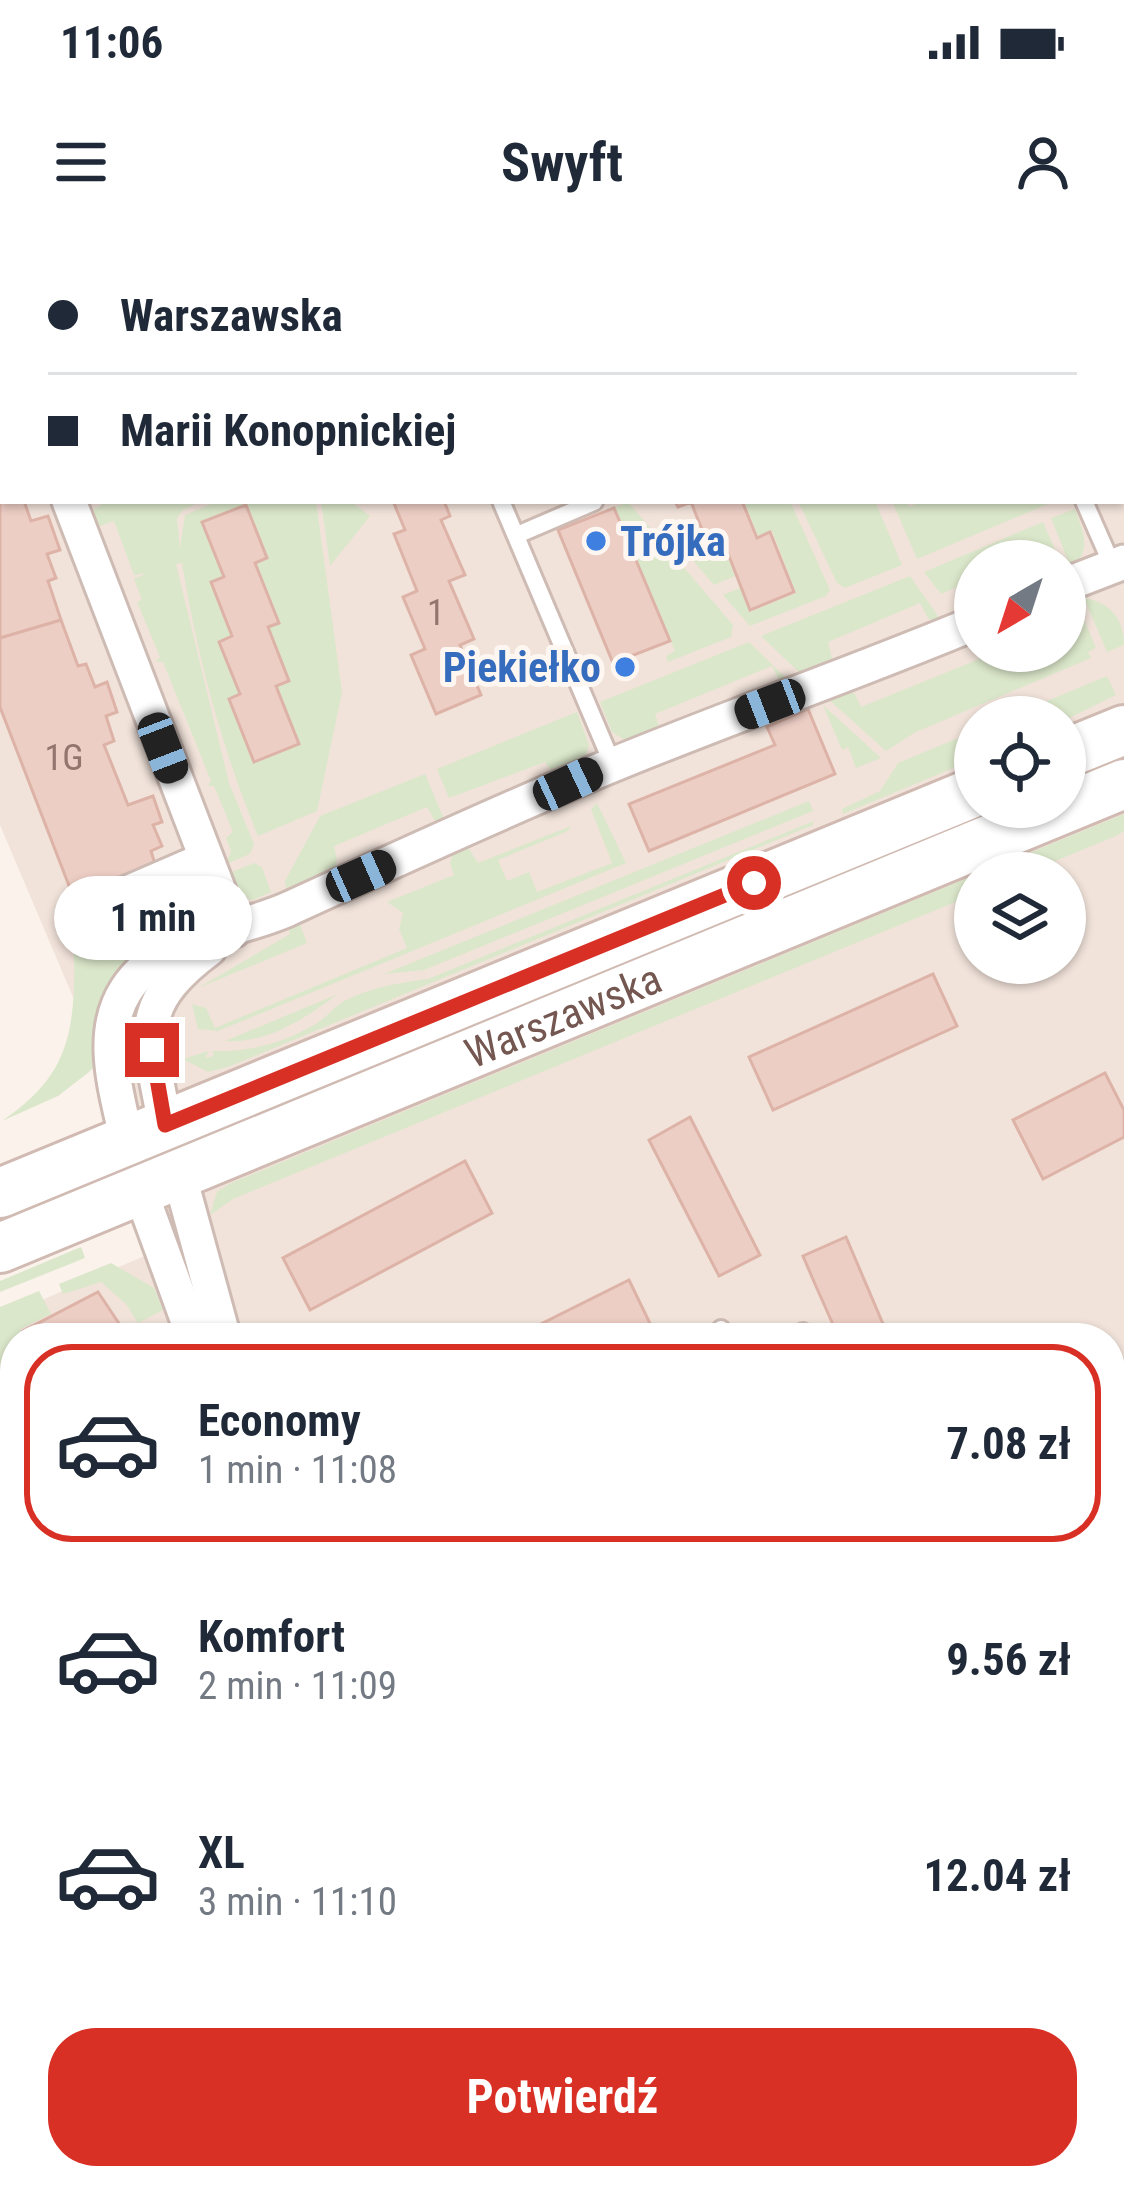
<!DOCTYPE html>
<html lang="pl">
<meta charset="utf-8">
<style>
:root{--surface:#fff;--page:#f6f6f7;--text:#1f2937;--muted:#747a83;--line:#e0e1e3;--accent:#d93025}
body{margin:0;font-family:"Roboto Condensed",sans-serif;background:var(--page);color:var(--text);height:100vh;display:flex;flex-direction:column;font-size:45px;white-space:nowrap}
*{box-sizing:border-box;margin:0}
p{font-size:39px;color:var(--muted)}
.icon{flex:none;width:66px;height:66px;fill:none;stroke:currentColor;stroke-width:2;stroke-linecap:round;stroke-linejoin:round}
.map{position:relative;flex:1;overflow:hidden}
.sheet{position:absolute;left:0px;top:1083px;width:1125px;height:867px;display:flex;flex-direction:column;background:var(--surface);border-radius:48px 48px 0 0;box-shadow:0 3px 9px #0004}
.sheet>*{flex:none}
.hud{position:absolute;left:0px;top:0px;width:1125px;height:264px;box-shadow:0 3px 9px #0004;display:grid;align-content:center;height:264px;padding:0 48px;background:var(--surface)}
.needle{width:78px;rotate:219deg}
.buttons{position:absolute;left:954px;top:300px;display:grid;gap:24px}
.buttons a{display:grid;place-items:center;width:132px;height:132px;border-radius:50%;background:var(--surface);box-shadow:0 3px 9px #0004;font-size:60px}
.end{position:absolute;width:54px;height:54px;margin:-27px;border:15px solid #d93025;background:#fff;box-shadow:0 0 0 6px #fff}
.from{border-radius:50%}
.bubble{position:absolute;height:84px;border-radius:42px;background:var(--surface);box-shadow:0 3px 9px #0004;font-size:39px;font-weight:700;line-height:84px;text-align:center}
.car{position:absolute;width:36px;height:72px;margin:-36px -18px;border-radius:15px;box-shadow:0 0 9px 3px #0007;background:linear-gradient(#222 24%,#8ab4d8 0 40%,#222 0 76%,#8ab4d8 0 86%,#222 0)}
.hud b{display:flex;align-items:center;gap:42px;height:114px;font-size:45px}
.hud b+b{border-top:3px solid var(--line)}
.hud i{width:30px;height:30px;background:var(--text)}
ul{padding:21px 0 0;list-style:none}
li{display:flex;align-items:center;gap:36px;height:198px;margin:0 24px 18px;padding:0 24px;border:6px solid transparent;border-radius:48px}
li div{flex:1}
li b{display:block;font-size:45px}
li em{font-style:normal;font-weight:700}
li.selected{border-color:var(--accent)}
li>.icon{width:108px;height:108px;stroke-width:1.5}
.action{display:flex;gap:24px;margin-top:auto;padding:24px 48px}
.action a{flex:1;height:138px;border-radius:48px;background:var(--accent);color:#fff;font-size:48px;font-weight:700;line-height:138px;text-align:center}
.status{display:flex;justify-content:space-between;align-items:center;height:84px;padding:0 60px;background:var(--surface);direction:ltr}
.status svg{height:33px;fill:currentColor}
header{display:flex;justify-content:space-between;align-items:center;height:156px;padding:0 48px;background:var(--surface);font-size:54px;font-weight:700}
.map>svg:first-child{display:block}
</style>
<div class="status"><b>11:06</b><svg viewBox="0 0 49 12"><path d="M0 12V9h3v3zM5 12V6h3v6zM10 12V3h3v9zM15 12V0h3v12zM26 1h20v11H26zM47 4h2v5h-2z"/></svg></div>
<header><svg class="icon" aria-label="menu" viewBox="0 0 24 24"><path d="M4 6h16M4 12h16M4 18h16"/></svg>Swyft<svg class="icon" aria-label="person" viewBox="0 0 24 24"><circle cx="12" cy="8" r="4"/><path d="M4 21q1-7 8-7t8 7"/></svg></header>
<div class="map">
<svg width="1124" height="1948" viewBox="0 0 1124 1948">
<rect width="100%" height="100%" fill="#fbf2eb"/>
<!-- residential -->
<g fill="#f1e3da" fill-rule="evenodd">
<path d="M 0,0 L 1124,0 L 1124,1447 L 1110,1416 L 1110,1098 L 15,1098 L 15,1529 L 0,1537 L 0,1078 L 177,1002 L 0,585 ZM 3,3 L 1122,3 L 1122,261 L 3,261 ZM 975,321 L 1065,321 L 1065,411 L 975,411 ZM 975,477 L 1065,477 L 1065,567 L 975,567 ZM 975,633 L 1065,633 L 1065,723 L 975,723 Z"/>
<path d="M 1124,1855 L 1124,1948 L 901,1948 L 932,1935 L 1110,1935 L 1110,1861 Z"/>
<path d="M 374,1935 L 699,1935 L 708,1948 L 376,1948 Z"/>
</g>
<!-- green -->
<g fill="#dbe7ca">
<path d="M 108,261 L 195,261 L 196,264 L 183,270 L 177,278 L 180,308 L 185,275 L 218,261 L 316,261 L 342,452 L 317,571 L 258,596 C 222,509 197,416 182,323 L 176,324 L 229,543 L 254,604 L 250,614 L 226,624 L 231,611 L 226,598 L 233,592 L 214,546 L 208,546 L 211,541 L 163,422 L 156,422 L 160,417 L 137,362 L 142,360 L 134,339 L 147,333 L 134,335 L 114,281 L 94,288 L 94,269 Z"/>
<path d="M 321,261 L 350,261 L 370,276 L 330,326 Z"/>
<path d="M 744,261 L 790,261 L 830,350 L 826,356 L 750,386 L 723,355 L 740,348 L 750,372 L 796,353 L 772,291 L 758,296 Z"/>
<path d="M 798,261 L 875,261 L 902,325 L 845,348 L 837,343 Z"/>
<path d="M 892,261 L 906,261 L 909,267 L 923,261 L 1055,261 L 917,319 Z"/>
<path d="M 628,262 L 733,385 L 731,397 L 668,422 L 666,416 L 675,411 L 614,268 Z"/>
<path d="M 1075,269 C 1083,292 1093,310 1071,328 L 1051,278 Z"/>
<path d="M 1043,282 L 1060,321 L 1046,321 L 1040,311 L 1017,321 L 975,321 L 975,339 L 941,354 L 924,332 Z"/>
<path d="M 702,295 L 712,318 L 726,313 L 735,336 L 714,345 L 684,310 L 685,302 Z"/>
<path d="M 910,336 L 940,379 L 935,382 L 928,378 L 920,363 L 828,402 L 833,422 L 803,436 L 761,396 Z"/>
<path d="M 1084,358 C 1110,362 1124,379 1124,405 L 1107,412 Z"/>
<path d="M 1072,359 L 1076,360 L 1096,408 L 1088,412 L 1091,418 L 916,492 L 886,511 L 827,458 L 846,450 L 855,454 L 861,467 L 999,411 L 1065,411 L 1065,384 L 1070,382 L 1065,361 Z"/>
<path d="M 749,402 L 791,443 L 779,440 L 772,426 L 655,474 L 660,489 L 629,503 L 612,492 L 600,462 Z"/>
<path d="M 1107,436 L 1116,455 L 1065,480 L 1065,477 L 1009,477 Z"/>
<path d="M 823,465 L 881,518 L 856,528 L 848,507 L 842,510 Z"/>
<path d="M 577,472 L 589,505 L 583,523 L 554,534 L 545,522 L 449,558 L 437,529 Z"/>
<path d="M 975,491 L 975,519 L 843,574 L 842,569 L 880,551 L 898,523 Z"/>
<path d="M 425,534 L 446,584 L 435,581 L 427,567 L 334,606 L 337,620 L 334,630 L 286,648 L 285,641 L 320,576 Z"/>
<path d="M 809,561 L 813,571 L 424,730 L 384,734 Z"/>
<path d="M 597,563 L 626,623 L 218,791 L 198,789 L 192,764 L 206,768 L 215,788 L 407,708 L 399,689 L 403,673 L 387,662 L 454,635 L 450,623 L 455,609 L 469,609 L 478,623 L 571,586 L 568,591 L 498,620 L 507,641 L 529,632 L 537,652 L 612,623 L 591,569 Z"/>
<path d="M 1124,574 L 1124,591 L 1116,596 L 1026,633 L 981,633 Z"/>
<path d="M 814,581 L 813,585 L 228,827 L 208,832 L 183,819 L 209,811 L 205,818 L 214,816 L 212,811 C 249,812 281,804 314,785 C 325,779 333,768 344,761 C 372,747 398,743 428,739 Z"/>
<path d="M 254,623 L 262,627 L 271,652 L 253,660 L 241,657 L 227,634 Z"/>
<path d="M 975,635 L 975,654 L 233,959 L 210,975 L 217,952 L 229,944 Z"/>
<path d="M 187,648 L 195,649 L 208,676 L 156,703 L 99,822 L 89,832 L 58,856 L 2,881 C 56,844 72,810 74,746 C 75,724 74,701 67,680 L 71,678 L 83,704 L 102,695 L 108,707 L 174,677 L 164,656 L 171,659 Z"/>
<path d="M 354,657 L 299,682 L 307,703 L 198,748 L 290,694 L 287,685 Z"/>
<path d="M 338,754 C 305,778 268,804 225,801 Z"/>
<path d="M 81,1007 L 85,1018 L 0,1052 L 0,1041 Z"/>
<path d="M 111,1023 L 154,1048 L 163,1070 L 138,1083 L 126,1064 L 101,1042 L 63,1054 L 59,1044 Z"/>
<path d="M 39,1051 L 51,1074 L 20,1089 L 24,1098 L 15,1098 L 15,1302 L 0,1310 L 0,1067 Z"/>
</g>
<!-- building -->
<g fill="#edcec5" stroke="#deb3a7" stroke-width="3">
<path d="M 92,0 L 173,0 L 175,3 L 84,3 Z"/>
<path d="M 0,208 L 3,261 L 24,261 L 31,281 L 48,276 L 60,310 L 47,314 L 56,338 L 48,341 L 61,380 L 0,398 Z"/>
<path d="M 393,261 L 444,261 L 450,276 L 441,280 L 465,335 L 449,341 L 474,399 L 460,405 L 481,455 L 436,474 L 411,415 L 425,409 L 403,357 L 417,351 L 394,294 L 405,290 Z"/>
<path d="M 675,261 L 742,261 L 757,298 L 770,292 L 794,352 L 750,370 L 727,311 L 713,317 L 691,262 L 678,267 Z"/>
<path d="M 246,265 L 267,318 L 255,323 L 279,383 L 268,387 L 289,441 L 276,446 L 299,504 L 254,522 L 229,459 L 240,454 L 219,402 L 232,396 L 211,342 L 224,337 L 202,282 Z"/>
<path d="M 614,268 L 670,401 L 613,423 L 558,290 Z"/>
<path d="M 61,380 L 78,426 L 86,424 L 95,447 L 107,442 L 117,472 L 106,476 L 114,501 L 104,505 L 128,565 L 153,556 L 162,582 L 153,585 L 162,606 L 151,611 L 155,624 L 73,656 L 0,467 L 0,398 Z"/>
<path d="M 808,469 L 835,534 L 649,611 L 629,564 L 775,505 L 767,487 Z"/>
<path d="M 933,734 L 957,786 L 773,870 L 749,817 Z"/>
<path d="M 1105,833 L 1124,870 L 1124,897 L 1043,939 L 1013,880 Z"/>
<path d="M 690,877 L 760,1015 L 719,1036 L 649,900 Z"/>
<path d="M 465,921 L 492,973 L 310,1070 L 283,1018 Z"/>
<path d="M 846,997 L 889,1098 L 839,1098 L 815,1044 L 803,1016 Z"/>
<path d="M 629,1040 L 657,1098 L 538,1098 L 533,1088 Z"/>
<path d="M 98,1052 L 124,1091 L 110,1098 L 26,1098 L 23,1091 Z"/>
<path d="M 1124,1144 L 1124,1203 L 1110,1208 L 1110,1150 Z"/>
<path d="M 15,1304 L 15,1358 L 0,1366 L 0,1312 Z"/>
<path d="M 1123,1314 L 1124,1347 L 1110,1353 L 1110,1320 Z"/>
<path d="M 1124,1557 L 1124,1746 L 1110,1752 L 1110,1563 Z"/>
<path d="M 15,1581 L 15,1636 L 0,1610 L 0,1590 Z"/>
<path d="M 4,1846 L 15,1848 L 15,1935 L 187,1935 L 187,1948 L 0,1948 L 0,1848 Z"/>
<path d="M 423,1935 L 466,1935 L 446,1948 L 432,1948 Z"/>
</g>
<g fill="none" stroke-linecap="round" stroke-linejoin="round">
<defs>
<g id="service">
<path d="M 390,0 L 391,3"/>
<path d="M 452,0 L 453,3"/>
<path d="M 976,0 L 977,3"/>
<path d="M 1035,0 L 1037,3"/>
<path d="M 501,261 L 613,525"/>
<path d="M 1084,261 L 1113,327"/>
<path d="M 517,295 L 594,262"/>
<path d="M 721,1089 L 725,1098"/>
<path d="M 803,1092 L 805,1098"/>
<path d="M 0,1397 L 15,1389"/>
</g>
<g id="minor">
<path d="M 0,64 L 3,73"/>
<path d="M 69,261 L 234,690"/>
<path d="M 1065,345 L 1124,322"/>
<path d="M 95,667 L 206,619"/>
<path d="M 165,885 C 150,798 130,768 209,709"/>
<path d="M 127,901 C 117,853 97,795 126,750 C 160,697 233,693 286,670 C 393,621 501,571 610,526 C 731,476 855,433 975,383"/>
<path d="M 179,934 L 224,1098"/>
<path d="M 140,950 L 194,1098"/>
<path d="M 1110,1257 L 1124,1251"/>
<path d="M 1110,1437 L 1124,1471"/>
<path d="M 1110,1848 L 1124,1842"/>
<path d="M 1110,1908 L 1124,1940"/>
<path d="M 737,1935 L 746,1948"/>
<path d="M 365,1948 L 365,1935"/>
<path d="M 866,1948 L 898,1935"/>
</g>
<g id="secondary">
<path d="M 1065,514 L 1124,490"/>
<path d="M 0,953 L 975,552"/>
<path id="s1" d="M 0,1008 L 1124,544"/>
</g>
</defs>
<!-- service casing -->
<use href="#service" stroke="#cebbb4" stroke-width="22"/>
<!-- minor casing -->
<use href="#minor" stroke="#cebbb4" stroke-width="39"/>
<!-- secondary casing -->
<use href="#secondary" stroke="#d0bab2" stroke-width="54"/>
<!-- service -->
<use href="#service" stroke="#fff" stroke-width="16"/>
<!-- minor -->
<use href="#minor" stroke="#fff" stroke-width="33"/>
<!-- secondary -->
<use href="#secondary" stroke="#fff" stroke-width="48"/>
</g>
<g fill="none" stroke-linecap="round" stroke-linejoin="round">
<!-- route -->
<path stroke="#d93025" stroke-width="15" d="M 152,810 L 165,885 L 754,643"/>
</g>
<!-- markers -->
<g fill="#3f7fe0" stroke="#fdf6f1" stroke-width="4.5">
<circle cx="596" cy="301" r="12"/>
<circle cx="625" cy="427" r="12"/>
</g>
<g text-anchor="middle" stroke-width="10" stroke-linejoin="round" paint-order="stroke">
<!-- number labels -->
<g font-size="36" fill="#92756d">
<text x="436" y="385">1</text>
<text x="64" y="530">1G</text>
</g>
<!-- shop labels -->
<g font-size="42" font-weight="bold" fill="#366cbe" stroke="#fdf6f1" text-anchor="start">
<text x="620" y="316">Trójka</text>
<text x="601" y="442" text-anchor="end">Piekiełko</text>
</g>
<!-- street labels -->
<g font-size="42" fill="#735750" stroke="#fdf6f1">
<text dy="15" stroke="none"><textPath href="#s1" startOffset="609">Warszawska</textPath></text>
</g>
</g>
</svg>
<div class="buttons">
<a><svg class="needle" viewBox="-14 -14 28 28"><path d="M0-13l5 13h-10z" fill="#e53935"/><path d="M0 13l5-13h-10z" fill="#747a83"/></svg></a>
<a><svg class="icon" aria-label="locate" viewBox="0 0 24 24"><circle cx="12" cy="12" r="6"/><path d="M12 2v4M12 18v4M2 12h4M18 12h4"/></svg></a>
<a><svg class="icon" aria-label="layers" viewBox="0 0 24 24"><path d="M12 4l9 5-9 5-9-5zM3 14l9 5 9-5"/></svg></a>
</div>
<i class="end from" style="left:754px;top:643px"></i>
<i class="end" style="left:152px;top:810px"></i>
<div class="bubble" style="left:54px;top:636px;width:198px">1 min</div>
<i class="car" style="left:770px;top:464px;rotate:249deg"></i>
<i class="car" style="left:163px;top:508px;rotate:159deg"></i>
<i class="car" style="left:568px;top:544px;rotate:65deg"></i>
<i class="car" style="left:361px;top:636px;rotate:66deg"></i>
<div class="hud">
<b><i class="from"></i>Warszawska</b>
<b><i></i>Marii Konopnickiej</b>
</div>
<section class="sheet">
<ul>
<li class="selected"><svg class="icon" aria-label="car" viewBox="0 0 24 24"><path d="M5 17H2v-5l4-1 3-4h7l3 4 3 1v5h-3M9 17h6M6 11h13"/><circle cx="7" cy="17" r="2"/><circle cx="17" cy="17" r="2"/></svg><div><b>Economy</b><p>1 min · 11:08</p></div><em>7.08 zł</em></li>
<li><svg class="icon" aria-label="car" viewBox="0 0 24 24"><path d="M5 17H2v-5l4-1 3-4h7l3 4 3 1v5h-3M9 17h6M6 11h13"/><circle cx="7" cy="17" r="2"/><circle cx="17" cy="17" r="2"/></svg><div><b>Komfort</b><p>2 min · 11:09</p></div><em>9.56 zł</em></li>
<li><svg class="icon" aria-label="car" viewBox="0 0 24 24"><path d="M5 17H2v-5l4-1 3-4h7l3 4 3 1v5h-3M9 17h6M6 11h13"/><circle cx="7" cy="17" r="2"/><circle cx="17" cy="17" r="2"/></svg><div><b>XL</b><p>3 min · 11:10</p></div><em>12.04 zł</em></li>
</ul>
<div class="action"><a>Potwierdź</a></div>
</section>
</div>
